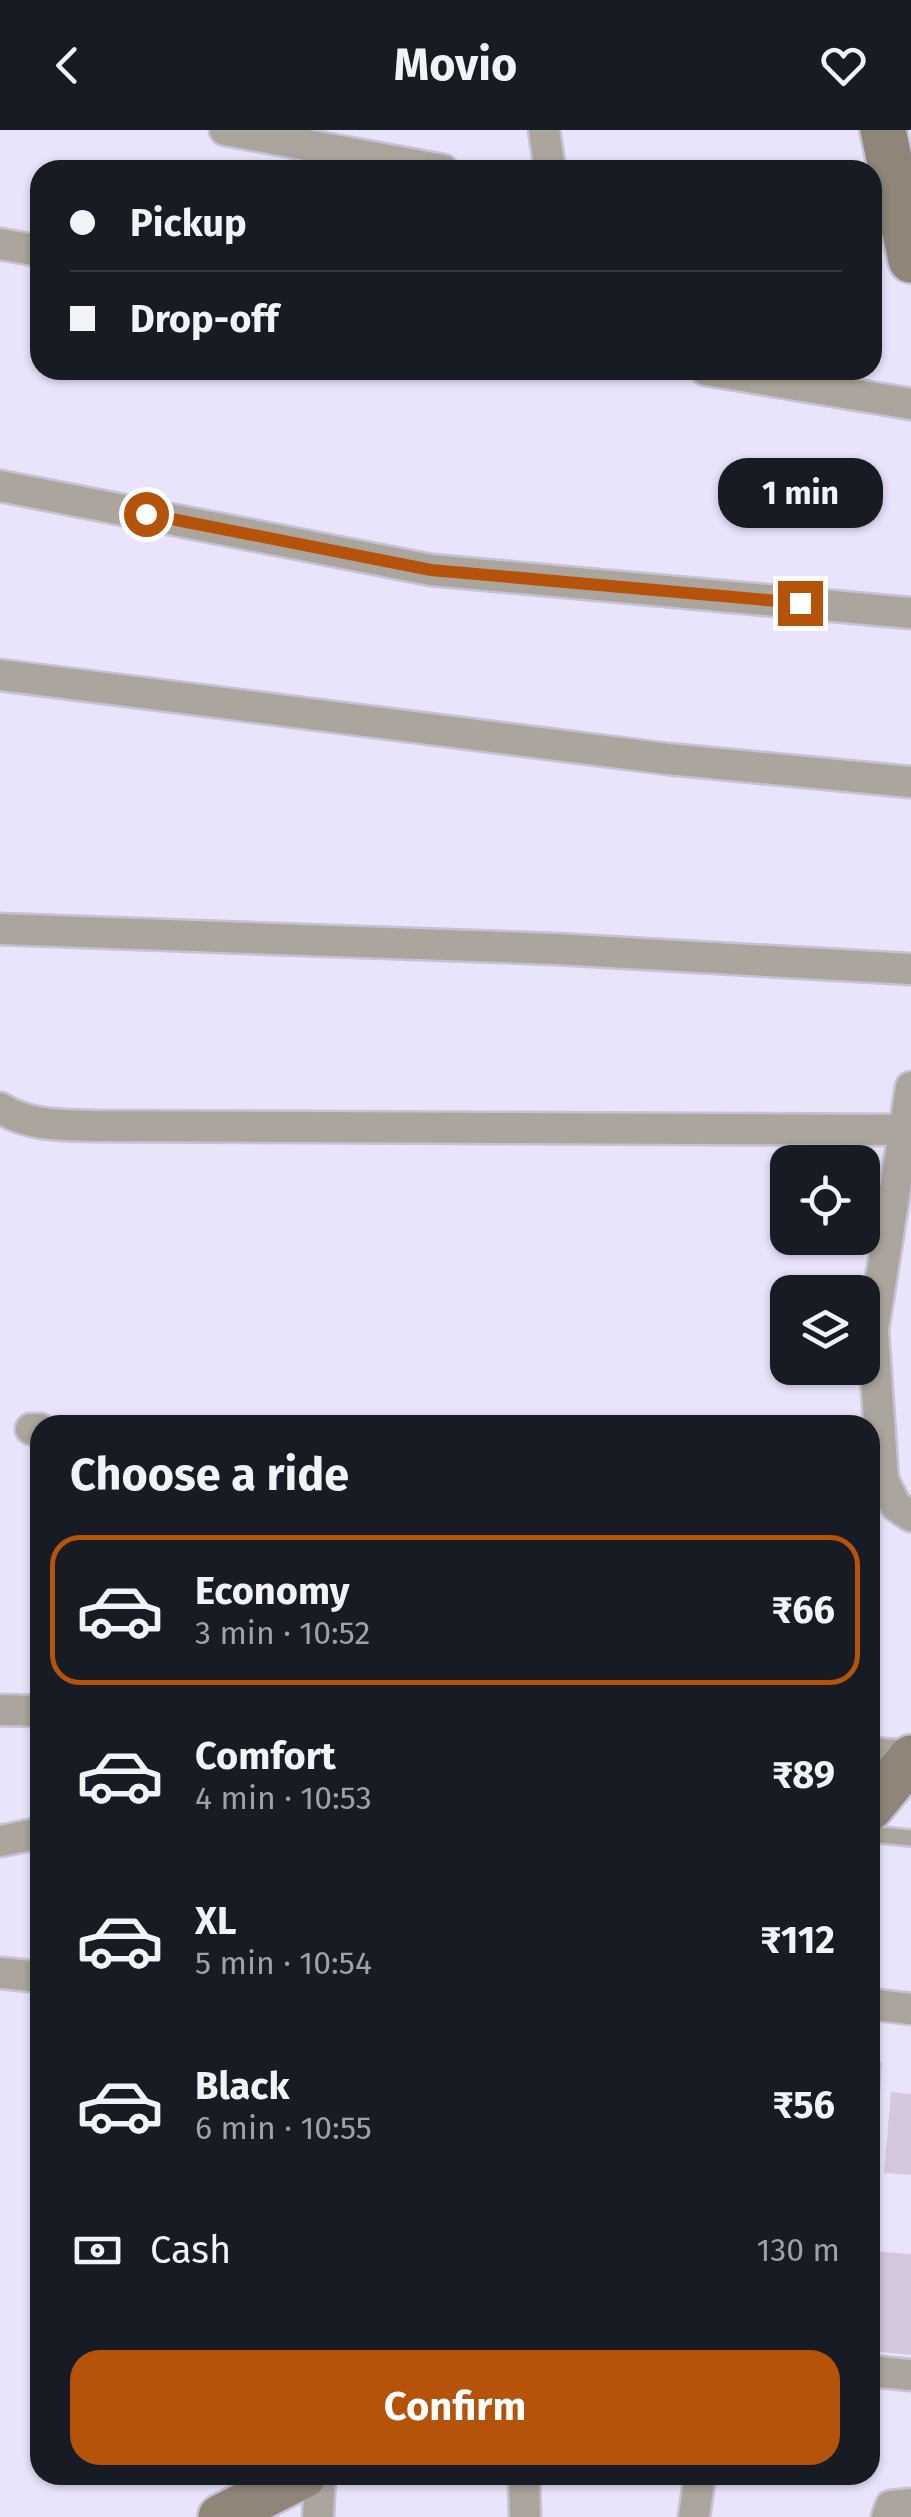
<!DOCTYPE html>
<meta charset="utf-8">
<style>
:root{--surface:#171b24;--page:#20242c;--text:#f1f3f6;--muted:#9ea1a6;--line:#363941;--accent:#b45309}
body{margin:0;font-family:"Fira Sans",sans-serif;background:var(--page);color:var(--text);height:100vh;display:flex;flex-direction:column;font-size:38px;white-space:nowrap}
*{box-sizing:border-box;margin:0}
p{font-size:32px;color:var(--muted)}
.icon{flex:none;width:55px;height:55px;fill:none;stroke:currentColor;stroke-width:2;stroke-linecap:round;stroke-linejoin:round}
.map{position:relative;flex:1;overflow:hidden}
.sheet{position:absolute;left:30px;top:1285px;width:850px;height:1070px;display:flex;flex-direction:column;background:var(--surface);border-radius:30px;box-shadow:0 2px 8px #0004}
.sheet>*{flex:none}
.hud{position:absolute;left:30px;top:30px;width:852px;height:220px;border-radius:30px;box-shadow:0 2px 8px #0004;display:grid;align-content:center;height:220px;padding:0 40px;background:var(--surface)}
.controls{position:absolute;left:770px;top:1015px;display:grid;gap:20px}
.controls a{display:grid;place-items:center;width:110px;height:110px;border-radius:20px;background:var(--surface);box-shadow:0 2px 8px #0004;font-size:50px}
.end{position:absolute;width:45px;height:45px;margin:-22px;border:12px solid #b45309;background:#fff;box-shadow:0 0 0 5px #fff}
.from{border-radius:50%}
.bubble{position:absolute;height:70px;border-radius:30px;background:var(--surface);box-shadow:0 2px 8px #0004;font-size:32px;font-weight:700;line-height:70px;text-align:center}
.hud b{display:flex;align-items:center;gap:35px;height:95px;font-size:38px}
.hud b+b{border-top:2px solid var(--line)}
.hud i{width:25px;height:25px;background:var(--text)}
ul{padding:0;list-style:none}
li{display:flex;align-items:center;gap:30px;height:150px;margin:0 20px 15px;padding:0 20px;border:5px solid transparent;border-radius:30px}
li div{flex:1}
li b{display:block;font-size:38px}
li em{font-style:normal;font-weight:700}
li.on{border-color:var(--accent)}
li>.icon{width:90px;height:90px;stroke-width:1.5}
h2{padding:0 40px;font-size:45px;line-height:120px}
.pay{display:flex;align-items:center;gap:25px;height:110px;padding:0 40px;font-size:38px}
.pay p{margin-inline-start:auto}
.cta{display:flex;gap:20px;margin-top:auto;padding:20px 40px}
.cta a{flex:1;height:115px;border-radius:30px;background:var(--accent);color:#fff;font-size:40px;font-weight:700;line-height:115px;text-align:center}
header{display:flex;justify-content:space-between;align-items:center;height:130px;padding:0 40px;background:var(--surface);font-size:45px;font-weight:700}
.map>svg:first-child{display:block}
</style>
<header><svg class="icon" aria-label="back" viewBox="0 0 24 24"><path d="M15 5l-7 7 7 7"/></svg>Movio<svg class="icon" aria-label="heart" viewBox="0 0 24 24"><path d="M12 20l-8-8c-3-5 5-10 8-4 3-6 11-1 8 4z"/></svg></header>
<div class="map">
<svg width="911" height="2387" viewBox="0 0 911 2387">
<rect width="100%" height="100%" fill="#e9e4fb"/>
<!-- building -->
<g fill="#d6c8dc">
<path d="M 870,1931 L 882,1932 L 878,2000 L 870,2000 Z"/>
<path d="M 891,1962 L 911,1964 L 911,2045 L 884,2043 Z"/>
<path d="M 870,2121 L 911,2124 L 911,2225 L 870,2221 Z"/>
</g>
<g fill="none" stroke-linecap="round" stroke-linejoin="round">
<defs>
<path id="lane" d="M 870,1704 L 911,1708"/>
<g id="street">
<path d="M 225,0 L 443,40"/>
<path d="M 544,0 L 550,40"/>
<path d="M 0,114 L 40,121"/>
<path d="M 706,240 L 911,274"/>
<path d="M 0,356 L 431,440 L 911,483"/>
<path d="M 0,545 L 668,629 L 911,652"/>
<path d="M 0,799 L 556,819 L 911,839"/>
<path d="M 911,957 L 873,1200 L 883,1350 L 896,1376 L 911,1386"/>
<path d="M 0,978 C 31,997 64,995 99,996 L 904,1000"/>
<path d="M 31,1299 L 40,1299"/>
<path d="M 0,1580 L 40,1581"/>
<path d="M 870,1623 L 911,1626"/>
<path d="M 0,1711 L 40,1703"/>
<path d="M 0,1843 L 40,1847"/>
<path d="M 870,1874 L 911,1879"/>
<path d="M 870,2241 L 911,2245"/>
<path d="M 524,2345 L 525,2387"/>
<path d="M 318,2387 L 320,2345"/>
<path d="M 694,2387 L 700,2345"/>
<path d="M 887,2387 L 891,2376 L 911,2374"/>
</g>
<g id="secondary">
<path d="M 883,0 L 911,130"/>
<path d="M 870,1678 L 911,1628"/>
<path d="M 221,2387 L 304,2345"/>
</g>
</defs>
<!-- lane casing -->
<use href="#lane" stroke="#c6c2d6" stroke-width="20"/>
<!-- street casing -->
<use href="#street" stroke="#c6c2d6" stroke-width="35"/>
<!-- secondary casing -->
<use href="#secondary" stroke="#c6c2d6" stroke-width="50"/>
<!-- lane -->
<use href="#lane" stroke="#aca59d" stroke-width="15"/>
<!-- street -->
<use href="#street" stroke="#aca59d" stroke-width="30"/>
<!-- secondary -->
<use href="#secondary" stroke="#8f8579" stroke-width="45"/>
</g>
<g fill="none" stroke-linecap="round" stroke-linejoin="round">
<!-- route -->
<path stroke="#b45309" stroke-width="12" d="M 146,384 L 431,440 L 800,473"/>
</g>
</svg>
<div class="controls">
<a><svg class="icon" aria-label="locate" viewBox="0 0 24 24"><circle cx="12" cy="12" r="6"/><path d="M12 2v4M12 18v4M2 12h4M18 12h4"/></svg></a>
<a><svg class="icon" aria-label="layers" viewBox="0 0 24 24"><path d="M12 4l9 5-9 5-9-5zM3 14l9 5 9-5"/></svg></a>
</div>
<i class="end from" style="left:146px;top:384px"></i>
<i class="end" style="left:800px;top:473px"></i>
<div class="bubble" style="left:718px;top:328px;width:165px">1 min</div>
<div class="hud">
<b><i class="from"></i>Pickup</b>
<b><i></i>Drop-off</b>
</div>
<section class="sheet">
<h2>Choose a ride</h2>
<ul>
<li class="on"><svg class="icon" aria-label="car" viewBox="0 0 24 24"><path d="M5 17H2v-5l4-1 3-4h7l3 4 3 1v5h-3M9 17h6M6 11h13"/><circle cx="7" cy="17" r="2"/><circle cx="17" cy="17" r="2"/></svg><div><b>Economy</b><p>3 min · 10:52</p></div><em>₹66</em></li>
<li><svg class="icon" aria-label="car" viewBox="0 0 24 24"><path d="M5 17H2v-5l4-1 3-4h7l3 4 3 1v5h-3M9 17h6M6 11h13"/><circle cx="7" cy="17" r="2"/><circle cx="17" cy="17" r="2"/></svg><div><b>Comfort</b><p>4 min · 10:53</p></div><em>₹89</em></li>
<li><svg class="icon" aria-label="car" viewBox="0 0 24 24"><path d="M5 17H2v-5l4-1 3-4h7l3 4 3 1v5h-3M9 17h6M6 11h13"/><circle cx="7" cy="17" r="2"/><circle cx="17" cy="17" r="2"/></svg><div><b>XL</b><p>5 min · 10:54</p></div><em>₹112</em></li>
<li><svg class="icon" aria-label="car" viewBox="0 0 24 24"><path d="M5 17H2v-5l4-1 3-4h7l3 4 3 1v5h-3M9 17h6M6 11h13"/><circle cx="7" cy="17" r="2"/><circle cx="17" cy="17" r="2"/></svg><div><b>Black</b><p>6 min · 10:55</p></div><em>₹56</em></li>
</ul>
<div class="pay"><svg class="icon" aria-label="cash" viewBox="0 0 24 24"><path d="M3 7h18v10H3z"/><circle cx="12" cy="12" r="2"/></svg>Cash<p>130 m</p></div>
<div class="cta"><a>Confirm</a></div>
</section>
</div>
